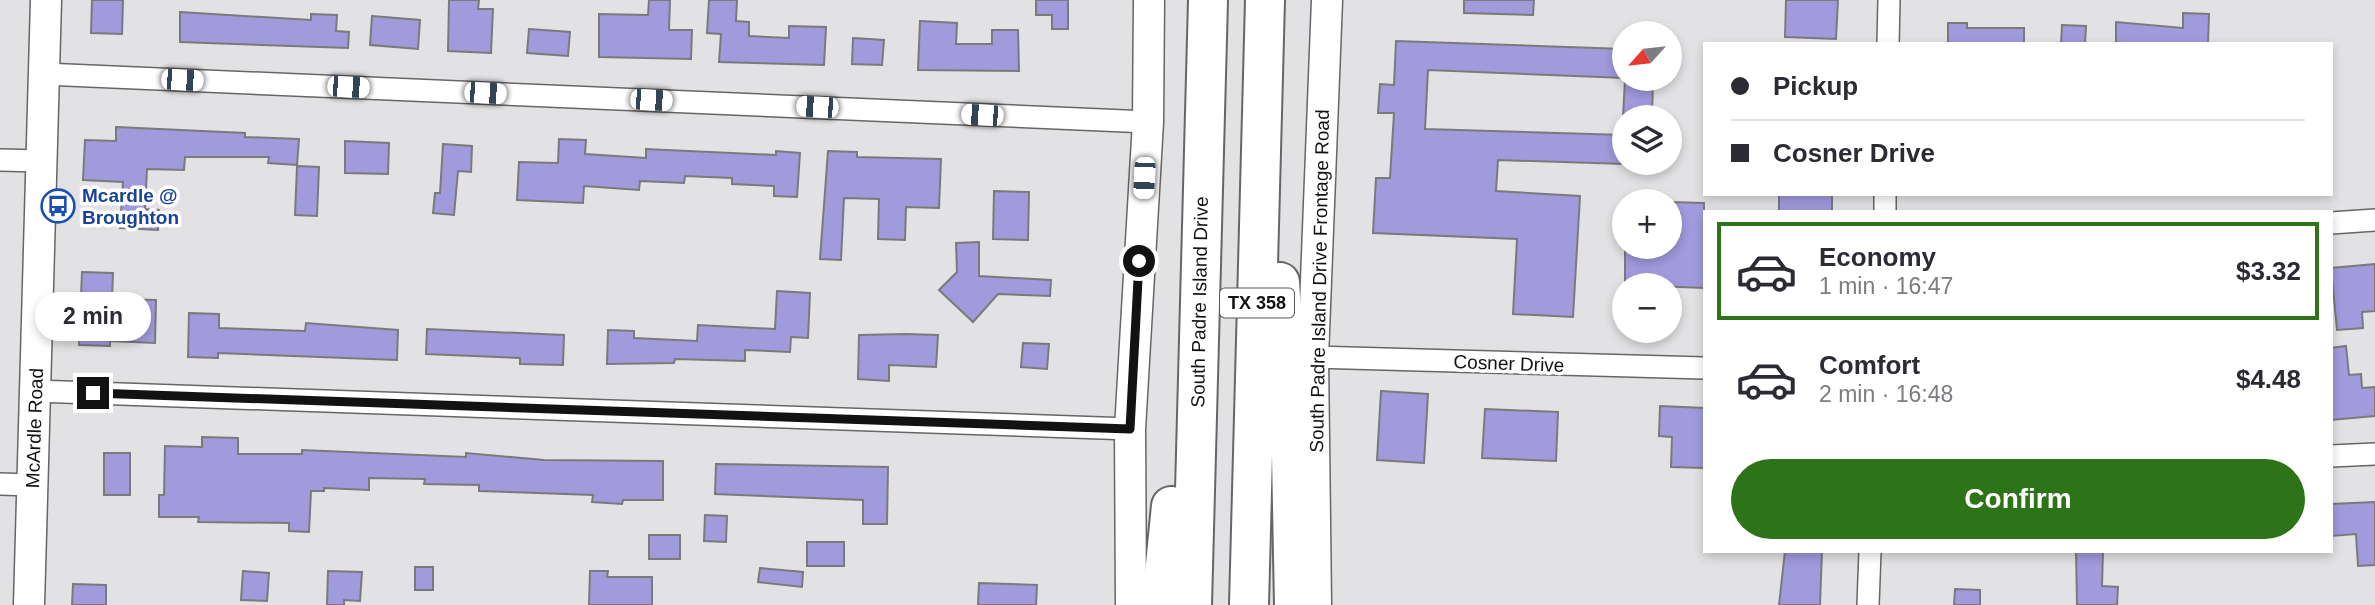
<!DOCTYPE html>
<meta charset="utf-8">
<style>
:root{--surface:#fff;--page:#f7f7f7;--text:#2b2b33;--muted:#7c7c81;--line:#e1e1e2;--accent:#2c7417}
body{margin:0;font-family:Helvetica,sans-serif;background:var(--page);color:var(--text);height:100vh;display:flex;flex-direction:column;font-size:26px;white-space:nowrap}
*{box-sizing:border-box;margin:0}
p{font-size:23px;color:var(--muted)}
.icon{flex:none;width:38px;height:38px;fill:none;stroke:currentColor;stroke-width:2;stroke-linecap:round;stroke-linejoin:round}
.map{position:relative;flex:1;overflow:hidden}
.drawer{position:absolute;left:1703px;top:210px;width:630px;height:343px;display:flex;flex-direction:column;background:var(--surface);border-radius:0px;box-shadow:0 4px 10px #0003}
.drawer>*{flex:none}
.top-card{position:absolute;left:1703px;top:42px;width:630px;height:154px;border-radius:0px;box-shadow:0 4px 10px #0003;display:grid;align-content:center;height:154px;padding:0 28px;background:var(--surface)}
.needle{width:46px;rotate:243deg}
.buttons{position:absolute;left:1612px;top:21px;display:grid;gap:14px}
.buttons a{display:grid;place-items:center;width:70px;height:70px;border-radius:50%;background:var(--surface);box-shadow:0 4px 10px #0003;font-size:35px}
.end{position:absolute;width:32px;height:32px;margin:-16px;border:9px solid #121213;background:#fff;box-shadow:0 0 0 4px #fff}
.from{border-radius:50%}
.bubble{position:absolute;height:49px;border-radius:24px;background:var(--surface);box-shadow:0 4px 10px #0003;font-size:23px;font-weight:700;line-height:49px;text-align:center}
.car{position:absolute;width:21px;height:42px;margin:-21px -10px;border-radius:9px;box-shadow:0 0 5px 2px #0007;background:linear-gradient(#fff 24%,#345 0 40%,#fff 0 76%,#345 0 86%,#fff 0)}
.top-card b{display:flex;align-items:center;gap:24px;height:66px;font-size:26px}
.top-card b+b{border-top:2px solid var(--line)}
.top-card i{width:18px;height:18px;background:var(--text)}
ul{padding:12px 0 0;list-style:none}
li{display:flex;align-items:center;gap:21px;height:98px;margin:0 14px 10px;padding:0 14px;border:4px solid transparent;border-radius:0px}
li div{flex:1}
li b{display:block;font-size:26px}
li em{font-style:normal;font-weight:700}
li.current{border-color:var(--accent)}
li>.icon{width:63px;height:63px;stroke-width:1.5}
.primary-button{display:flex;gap:14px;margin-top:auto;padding:14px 28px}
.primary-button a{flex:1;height:80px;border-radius:42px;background:var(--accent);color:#fff;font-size:28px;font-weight:700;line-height:80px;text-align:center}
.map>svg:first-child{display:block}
</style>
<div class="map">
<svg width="2375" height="605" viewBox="0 0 2375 605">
<rect width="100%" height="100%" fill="#e2e2e4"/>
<!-- building -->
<g fill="#a19adc" stroke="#7a7a7b" stroke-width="2">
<path d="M 92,0 L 123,0 L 122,34 L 91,33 Z"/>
<path d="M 449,0 L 479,0 L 478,9 L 493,9 L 491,53 L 448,51 Z"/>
<path d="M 649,0 L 670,0 L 669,30 L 692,30 L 691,59 L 599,57 L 599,14 L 648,15 Z"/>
<path d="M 709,0 L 737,0 L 736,21 L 749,22 L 749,36 L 789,38 L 789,26 L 826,27 L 824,65 L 719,62 L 721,34 L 707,33 Z"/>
<path d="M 1036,0 L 1068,0 L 1068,29 L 1052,29 L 1052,15 L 1036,15 Z"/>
<path d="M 1464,0 L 1534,0 L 1533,15 L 1464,13 Z"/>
<path d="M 1786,0 L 1838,0 L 1836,39 L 1785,37 Z"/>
<path d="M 180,12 L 311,20 L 311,14 L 337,15 L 336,31 L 349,32 L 348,48 L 180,42 Z"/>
<path d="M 2183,13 L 2209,14 L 2208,44 L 2116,44 L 2116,22 L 2183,28 Z"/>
<path d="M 372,16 L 420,20 L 418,49 L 370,45 Z"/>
<path d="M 920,21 L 957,23 L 956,44 L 992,44 L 992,30 L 1018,30 L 1019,71 L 918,70 Z"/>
<path d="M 1948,23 L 1967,23 L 1967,28 L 2024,28 L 2024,44 L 1948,44 Z"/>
<path d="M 2062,25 L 2086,26 L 2085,44 L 2061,44 Z"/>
<path d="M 529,29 L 570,32 L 568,56 L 527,53 Z"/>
<path d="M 853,38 L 884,40 L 882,65 L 852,64 Z"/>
<path d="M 1396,41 L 1624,49 L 1624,78 L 1428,70 L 1425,129 L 1624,135 L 1624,164 L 1498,160 L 1496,191 L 1580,196 L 1573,317 L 1513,314 L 1517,239 L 1373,233 L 1376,178 L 1390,178 L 1394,113 L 1378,113 L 1380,84 L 1394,85 Z"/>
<path d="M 1625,79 L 1653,79 L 1652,117 L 1623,117 Z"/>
<path d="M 116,127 L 245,133 L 245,137 L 299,139 L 297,165 L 268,163 L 269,157 L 185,157 L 184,170 L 147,169 L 145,209 L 159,210 L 158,230 L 120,228 L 123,182 L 83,180 L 85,140 L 116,141 Z"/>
<path d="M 559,139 L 586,140 L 585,154 L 646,158 L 646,149 L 776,155 L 776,151 L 800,153 L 797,197 L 774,196 L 774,186 L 732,184 L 732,178 L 685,176 L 684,183 L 640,181 L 639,190 L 584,186 L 583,203 L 517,200 L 519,162 L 558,163 Z"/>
<path d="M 345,141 L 389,143 L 388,174 L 345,173 Z"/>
<path d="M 443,144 L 472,146 L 471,172 L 458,171 L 454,215 L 433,213 L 435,193 L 440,193 Z"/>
<path d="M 828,151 L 857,152 L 857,157 L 941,159 L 939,208 L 906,207 L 905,240 L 878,239 L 879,199 L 844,198 L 841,260 L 820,259 Z"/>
<path d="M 297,166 L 319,167 L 317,216 L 295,215 Z"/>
<path d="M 994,191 L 1029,192 L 1028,240 L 993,239 Z"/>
<rect x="1779" y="194" width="53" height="18"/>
<path d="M 1670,202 L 1704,203 L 1704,288 L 1625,285 L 1625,247 L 1670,247 Z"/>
<path d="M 979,242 L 979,276 L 1051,280 L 1050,296 L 998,294 L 973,322 L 939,290 L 957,272 L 956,243 Z"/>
<path d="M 2375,264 L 2375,311 L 2362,312 L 2363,328 L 2337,330 L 2331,268 Z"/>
<path d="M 82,272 L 113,273 L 112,299 L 156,300 L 155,343 L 110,341 L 110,346 L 79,345 Z"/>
<path d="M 777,291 L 810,293 L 808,338 L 791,337 L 790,352 L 745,350 L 745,361 L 675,359 L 674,363 L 607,364 L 608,330 L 634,331 L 634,338 L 697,341 L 698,325 L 775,329 Z"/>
<path d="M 189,313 L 219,314 L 219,328 L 305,331 L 306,323 L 398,330 L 397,360 L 218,353 L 218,358 L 188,357 Z"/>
<path d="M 427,329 L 564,335 L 563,365 L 520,364 L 520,358 L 426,354 Z"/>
<path d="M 906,334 L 938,335 L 936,367 L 889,365 L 889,381 L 858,379 L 859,335 Z"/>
<path d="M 1023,343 L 1049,344 L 1047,369 L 1021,367 Z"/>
<path d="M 2346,346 L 2349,375 L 2361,374 L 2362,388 L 2375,387 L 2375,416 L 2331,420 L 2331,348 Z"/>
<path d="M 1381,391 L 1428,394 L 1424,463 L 1377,460 Z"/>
<path d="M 1660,406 L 1704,408 L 1704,468 L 1671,467 L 1672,437 L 1659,436 Z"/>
<path d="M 1485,409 L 1558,412 L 1556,461 L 1482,458 Z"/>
<path d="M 202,437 L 238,438 L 238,454 L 302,454 L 302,450 L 466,457 L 466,453 L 544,460 L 663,461 L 663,500 L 623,500 L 622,504 L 592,502 L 593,495 L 479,491 L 479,485 L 424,484 L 425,479 L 369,478 L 369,490 L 324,488 L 324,491 L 311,491 L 309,532 L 289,531 L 289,523 L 198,522 L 199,517 L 159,517 L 159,495 L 164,495 L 165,446 L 202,447 Z"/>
<rect x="104" y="453" width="26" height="42"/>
<path d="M 716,464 L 888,467 L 887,524 L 863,524 L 863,500 L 715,494 Z"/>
<path d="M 2375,502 L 2375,565 L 2358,566 L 2356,534 L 2331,536 L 2331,504 Z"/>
<path d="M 705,515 L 727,516 L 726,542 L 704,541 Z"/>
<rect x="649" y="535" width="31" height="24"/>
<rect x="807" y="542" width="37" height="24"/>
<path d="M 1785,551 L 1822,551 L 1820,605 L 1779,605 Z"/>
<path d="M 2076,551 L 2103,551 L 2102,586 L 2118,587 L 2117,605 L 2077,605 Z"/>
<rect x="415" y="567" width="18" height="23"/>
<path d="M 760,568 L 803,572 L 802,587 L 758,582 Z"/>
<path d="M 243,571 L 269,573 L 267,601 L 241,600 Z"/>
<path d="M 328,571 L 362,572 L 360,601 L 344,600 L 344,605 L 327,605 Z"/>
<path d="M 590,571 L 608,571 L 607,577 L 652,577 L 652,605 L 589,605 Z"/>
<path d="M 979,583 L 1037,585 L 1036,605 L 978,605 Z"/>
<path d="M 73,584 L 106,585 L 106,605 L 72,605 Z"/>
<path d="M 1955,589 L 1980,590 L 1980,605 L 1954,605 Z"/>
</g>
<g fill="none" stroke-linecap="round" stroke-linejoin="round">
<defs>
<g id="minor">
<path d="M 1888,44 L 1889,0"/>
<path d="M 44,74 L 1148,122"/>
<path d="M 0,160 L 41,161"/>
<path d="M 1885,212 L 1885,194"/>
<path d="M 2331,223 L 2375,220"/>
<path d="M 1313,357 L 1704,368"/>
<path d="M 35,391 L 1130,429"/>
<path d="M 2331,456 L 2375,454"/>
<path d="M 0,484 L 32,485"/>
<path d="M 1868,605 L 1870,551"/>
</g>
<g id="secondary">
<path d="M 29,605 L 46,0"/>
<path d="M 1131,605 L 1130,429 L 1148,122 L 1149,0"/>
<path d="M 1316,605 L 1313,357 L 1327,0"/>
</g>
<g id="motorway">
<path d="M 1280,282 L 1291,455 L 1294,605"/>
<path d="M 1161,605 L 1171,506"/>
<path d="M 1192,605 L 1208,0"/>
<path d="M 1249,605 L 1265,0"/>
</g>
</defs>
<!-- minor casing -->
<use href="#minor" stroke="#666667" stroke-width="24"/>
<!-- secondary casing -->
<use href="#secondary" stroke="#666667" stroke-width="33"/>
<!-- motorway casing -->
<use href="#motorway" stroke="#666667" stroke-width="42"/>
<!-- minor -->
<use href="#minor" stroke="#fff" stroke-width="21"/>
<!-- secondary -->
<use href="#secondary" stroke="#fff" stroke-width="30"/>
<!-- motorway -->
<use href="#motorway" stroke="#fff" stroke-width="38"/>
</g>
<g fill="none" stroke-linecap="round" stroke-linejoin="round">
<!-- route -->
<path stroke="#121213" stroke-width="9" d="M 93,393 L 1130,429 L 1139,261"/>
</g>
<!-- icons -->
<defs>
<symbol id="bus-ring" viewBox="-11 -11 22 22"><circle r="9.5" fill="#fff" stroke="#1a4fb4" stroke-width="1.5"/><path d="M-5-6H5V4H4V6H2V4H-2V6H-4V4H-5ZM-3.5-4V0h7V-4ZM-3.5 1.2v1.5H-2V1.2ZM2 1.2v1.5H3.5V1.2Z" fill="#1a4fb4"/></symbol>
</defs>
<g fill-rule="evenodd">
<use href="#bus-ring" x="39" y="187" width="38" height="38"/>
</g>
<g text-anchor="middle" stroke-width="7" stroke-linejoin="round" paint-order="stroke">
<!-- shield labels -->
<rect fill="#fff" stroke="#59595a" stroke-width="2" x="1220" y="288.5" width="74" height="29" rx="5"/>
<g font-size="18" font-weight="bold" fill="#121213">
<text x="1257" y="309">TX 358</text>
</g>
<!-- transit labels -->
<g font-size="19" font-weight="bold" fill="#164399" stroke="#fff" text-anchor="start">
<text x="82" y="202">Mcardle @<tspan x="82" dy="22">Broughton</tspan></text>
</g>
<!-- street labels -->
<g font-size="19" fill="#121213" stroke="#fff">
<text transform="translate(1319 281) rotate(-89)" y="7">South Padre Island Drive Frontage Road</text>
<text transform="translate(1199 302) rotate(-89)" y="7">South Padre Island Drive</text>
<text transform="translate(1509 363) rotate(2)" y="7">Cosner Drive</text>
<text transform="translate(34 428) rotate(-88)" y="7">McArdle Road</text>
</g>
</g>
</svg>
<div class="buttons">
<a><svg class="needle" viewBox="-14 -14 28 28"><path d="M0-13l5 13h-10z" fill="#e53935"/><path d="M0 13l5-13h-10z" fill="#7c7c81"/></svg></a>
<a><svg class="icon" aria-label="layers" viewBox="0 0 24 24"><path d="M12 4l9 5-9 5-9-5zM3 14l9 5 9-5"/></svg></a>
<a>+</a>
<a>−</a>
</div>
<i class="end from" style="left:1139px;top:261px"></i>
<i class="end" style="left:93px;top:393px"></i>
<div class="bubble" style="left:35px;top:292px;width:116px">2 min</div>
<i class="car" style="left:182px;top:80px;rotate:93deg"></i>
<i class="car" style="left:348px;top:87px;rotate:93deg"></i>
<i class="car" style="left:485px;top:93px;rotate:93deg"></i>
<i class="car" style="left:651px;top:100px;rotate:93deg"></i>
<i class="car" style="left:817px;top:107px;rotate:273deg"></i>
<i class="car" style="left:982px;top:115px;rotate:273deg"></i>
<i class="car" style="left:1144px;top:178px;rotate:183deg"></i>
<div class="top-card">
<b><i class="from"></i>Pickup</b>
<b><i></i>Cosner Drive</b>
</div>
<section class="drawer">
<ul>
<li class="current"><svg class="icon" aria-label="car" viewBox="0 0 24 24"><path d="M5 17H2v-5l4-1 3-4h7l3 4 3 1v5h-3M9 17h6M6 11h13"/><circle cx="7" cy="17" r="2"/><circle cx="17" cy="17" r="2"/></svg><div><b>Economy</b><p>1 min · 16:47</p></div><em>$3.32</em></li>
<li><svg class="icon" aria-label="car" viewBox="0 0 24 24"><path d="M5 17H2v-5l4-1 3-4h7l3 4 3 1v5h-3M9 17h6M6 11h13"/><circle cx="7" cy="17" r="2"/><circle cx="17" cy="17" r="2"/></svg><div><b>Comfort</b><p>2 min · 16:48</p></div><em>$4.48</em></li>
</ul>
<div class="primary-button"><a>Confirm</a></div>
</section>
</div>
